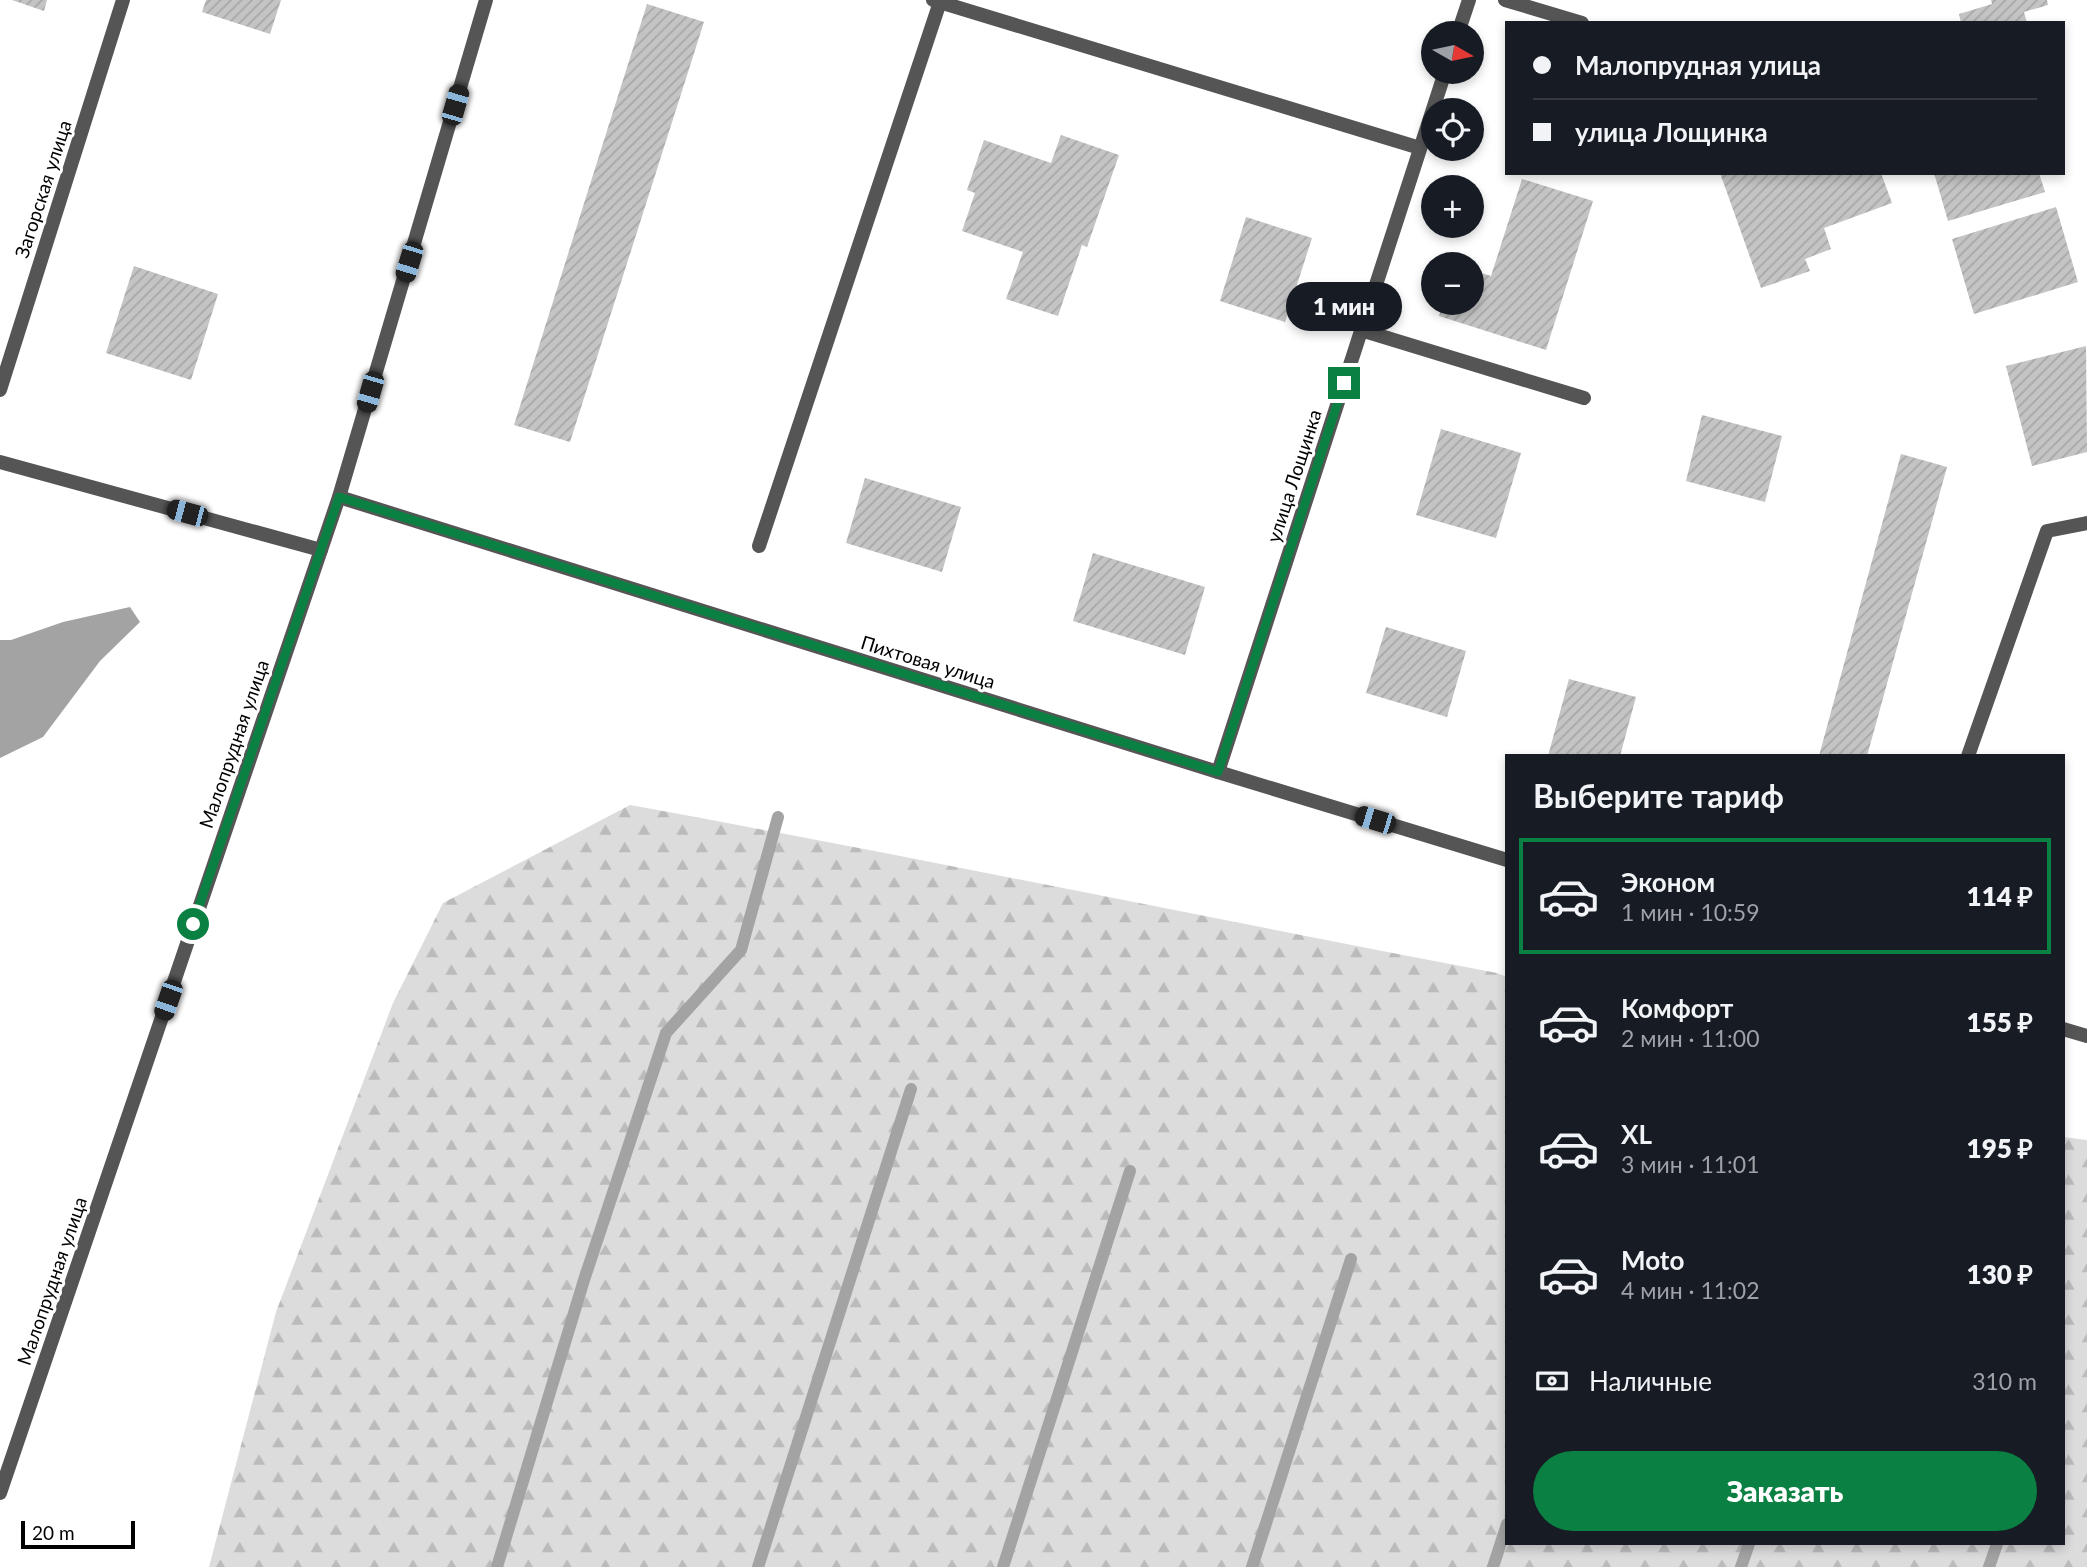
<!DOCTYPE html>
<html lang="ru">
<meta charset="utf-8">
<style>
:root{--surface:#171b24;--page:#242831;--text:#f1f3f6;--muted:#9ea1a6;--line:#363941;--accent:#0b8043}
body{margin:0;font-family:Lato,sans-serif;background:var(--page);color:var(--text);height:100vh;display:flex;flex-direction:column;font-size:26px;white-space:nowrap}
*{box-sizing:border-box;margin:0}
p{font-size:23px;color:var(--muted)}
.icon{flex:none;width:38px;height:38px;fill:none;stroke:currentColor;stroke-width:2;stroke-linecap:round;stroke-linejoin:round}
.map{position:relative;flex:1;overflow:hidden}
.side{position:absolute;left:1505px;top:754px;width:560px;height:791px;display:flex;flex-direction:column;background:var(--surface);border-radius:0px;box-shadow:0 4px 10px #0003}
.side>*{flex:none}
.top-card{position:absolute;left:1505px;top:21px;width:560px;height:154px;border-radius:0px;box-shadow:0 4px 10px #0003;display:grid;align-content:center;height:154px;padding:0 28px;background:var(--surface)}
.needle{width:46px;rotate:99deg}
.tools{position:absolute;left:1421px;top:21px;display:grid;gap:14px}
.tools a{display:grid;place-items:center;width:63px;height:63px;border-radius:50%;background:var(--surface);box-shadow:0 4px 10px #0003;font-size:35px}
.scale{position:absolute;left:21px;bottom:18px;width:114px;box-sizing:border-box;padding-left:7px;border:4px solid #000;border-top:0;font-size:19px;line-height:24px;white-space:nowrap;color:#000;-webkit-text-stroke:5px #fff;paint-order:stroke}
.end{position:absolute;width:32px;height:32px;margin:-16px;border:9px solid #0b8043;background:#fff;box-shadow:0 0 0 4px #fff}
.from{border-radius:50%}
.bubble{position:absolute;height:49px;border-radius:24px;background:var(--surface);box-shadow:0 4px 10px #0003;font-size:23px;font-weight:800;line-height:49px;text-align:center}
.car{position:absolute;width:21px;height:42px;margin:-21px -10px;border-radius:9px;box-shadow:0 0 5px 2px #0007;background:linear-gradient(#222 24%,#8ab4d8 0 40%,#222 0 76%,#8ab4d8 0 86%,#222 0)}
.top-card b{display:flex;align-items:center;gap:24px;height:66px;font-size:26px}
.top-card b+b{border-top:2px solid var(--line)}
.top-card i{width:18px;height:18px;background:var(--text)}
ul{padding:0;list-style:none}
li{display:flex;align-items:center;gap:21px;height:116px;margin:0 14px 10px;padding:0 14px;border:4px solid transparent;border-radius:0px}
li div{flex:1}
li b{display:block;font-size:26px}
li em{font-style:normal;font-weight:800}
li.selected{border-color:var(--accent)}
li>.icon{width:63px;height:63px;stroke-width:1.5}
h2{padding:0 28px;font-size:32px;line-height:84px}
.pay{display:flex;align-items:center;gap:18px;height:77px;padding:0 28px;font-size:26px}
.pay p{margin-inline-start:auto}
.action{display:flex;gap:14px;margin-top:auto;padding:14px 28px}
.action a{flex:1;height:80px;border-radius:42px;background:var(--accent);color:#fff;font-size:28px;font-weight:800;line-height:80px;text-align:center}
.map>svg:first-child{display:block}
</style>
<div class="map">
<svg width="2087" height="1567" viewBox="0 0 2087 1567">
<defs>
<pattern id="forest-firs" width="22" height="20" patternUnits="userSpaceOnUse" patternTransform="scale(1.75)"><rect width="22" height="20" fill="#dcdcdc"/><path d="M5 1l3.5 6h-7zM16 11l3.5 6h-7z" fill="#bbb"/></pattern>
<pattern id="building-hatch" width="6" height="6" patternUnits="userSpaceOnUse" patternTransform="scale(1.75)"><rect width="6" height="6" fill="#c4c4c4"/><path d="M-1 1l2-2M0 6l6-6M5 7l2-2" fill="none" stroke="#a7a7a7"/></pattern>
</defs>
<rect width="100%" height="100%" fill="#fff"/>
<!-- forest -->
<path fill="url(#forest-firs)" d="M 630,805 C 920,858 1208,918 1497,973 L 1507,977 L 1507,1544 L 2063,1544 L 2063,1137 L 2087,1140 L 2087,1567 L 209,1567 L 276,1312 L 393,1003 L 443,903 Z"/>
<!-- water -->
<path fill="#a3a3a3" d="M 130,607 L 140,622 L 100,661 L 43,737 L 0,758 L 0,640 L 11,640 L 63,622 Z"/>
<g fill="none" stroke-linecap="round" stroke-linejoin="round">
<!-- stream -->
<g stroke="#a3a3a3" stroke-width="12">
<path d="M 497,1567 L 584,1280 L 666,1033 L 741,950 L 778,817"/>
<path d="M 758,1567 L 911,1089"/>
<path d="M 1003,1567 L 1130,1171"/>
<path d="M 1252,1567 L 1351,1259"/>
<path d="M 1493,1567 L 1507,1524"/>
<path d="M 1741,1567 L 1749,1544"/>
<path d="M 1989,1567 L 1997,1544"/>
</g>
</g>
<!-- building -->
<g fill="url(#building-hatch)">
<path d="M 12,0 L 47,0 L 44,11 Z"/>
<path d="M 206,0 L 281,0 L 270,34 L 202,12 Z"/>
<path d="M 1991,0 L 2047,0 L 2048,5 L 2024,12 L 2027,23 L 1961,23 L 1959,14 L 1992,4 Z"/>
<path d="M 647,4 L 704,22 L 570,442 L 514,425 Z"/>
<path d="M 1061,135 L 1119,155 L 1087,247 L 1082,245 L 1058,316 L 1006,299 L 1023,252 L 962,231 L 975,193 L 967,190 L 984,140 L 1051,163 Z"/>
<path d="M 1720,173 L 1881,173 L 1892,203 L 1824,228 L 1831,249 L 1805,259 L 1810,271 L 1761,288 Z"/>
<path d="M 1934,173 L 2039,173 L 2045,192 L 1948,221 Z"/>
<path d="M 1522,179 L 1593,201 L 1546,350 L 1439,316 L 1443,303 L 1472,303 L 1472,270 L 1491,276 Z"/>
<path d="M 2056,207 L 2078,282 L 1974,314 L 1952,239 Z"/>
<path d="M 1246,217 L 1312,238 L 1285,322 L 1220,301 Z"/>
<path d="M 134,266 L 218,294 L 191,380 L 106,353 Z"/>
<path d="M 2086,346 L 2087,452 L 2032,466 L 2006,366 Z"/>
<path d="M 1702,415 L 1782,436 L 1765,502 L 1686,481 Z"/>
<path d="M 1441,429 L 1521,453 L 1496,538 L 1416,515 Z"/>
<path d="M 1901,454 L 1947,467 L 1867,756 L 1819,756 Z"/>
<path d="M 865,478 L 961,507 L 942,572 L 846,543 Z"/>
<path d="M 1093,553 L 1205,587 L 1185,655 L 1073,621 Z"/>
<path d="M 1386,627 L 1466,651 L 1447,717 L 1366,693 Z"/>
<path d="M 1569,679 L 1636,697 L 1620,756 L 1548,756 Z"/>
</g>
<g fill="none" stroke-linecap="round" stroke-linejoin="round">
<!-- service -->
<g stroke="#555" stroke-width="14">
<path d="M 1505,0 L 1582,23"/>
<path d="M 1361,330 L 1584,398"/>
<path d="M 759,546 L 940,2"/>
</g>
<!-- minor -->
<g stroke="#555" stroke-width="14">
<path d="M 933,0 L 1420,148"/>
<path d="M 1458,33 L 1469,0"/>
<path d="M 0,390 L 123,0"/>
<path d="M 0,462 L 321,550"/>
<path d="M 339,497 L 1218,772 L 1507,860"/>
<path d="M 1968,756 L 2047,531 L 2087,523"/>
<path d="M 1218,772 L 1445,72"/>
<path d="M 2063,1029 L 2087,1036"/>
<path d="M 0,1493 L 339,497 L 486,0"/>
</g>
</g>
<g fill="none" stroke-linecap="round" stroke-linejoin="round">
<!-- route -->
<path stroke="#0b8043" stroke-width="9" d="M 193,924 L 339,497 L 1218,772 L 1344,383"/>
</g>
<g text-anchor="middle" stroke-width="6" stroke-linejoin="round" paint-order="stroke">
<!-- street labels -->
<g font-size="19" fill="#000" stroke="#fff">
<text transform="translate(43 189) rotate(-72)" y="7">Загорская улица</text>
<text transform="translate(1294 476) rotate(-72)" y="7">улица Лощинка</text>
<text transform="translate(928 662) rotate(17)" y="7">Пихтовая улица</text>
<text transform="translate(234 744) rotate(-71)" y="7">Малопрудная улица</text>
<text transform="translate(52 1281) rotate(-71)" y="7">Малопрудная улица</text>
</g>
</g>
</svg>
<div class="tools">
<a><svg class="needle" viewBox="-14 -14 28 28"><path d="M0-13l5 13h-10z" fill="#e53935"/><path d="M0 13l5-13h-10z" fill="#9ea1a6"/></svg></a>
<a><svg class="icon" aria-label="locate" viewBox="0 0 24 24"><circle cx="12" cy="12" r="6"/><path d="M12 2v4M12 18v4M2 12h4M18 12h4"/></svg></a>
<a>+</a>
<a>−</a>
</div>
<div class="scale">20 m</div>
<i class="end from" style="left:193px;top:924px"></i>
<i class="end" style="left:1344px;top:383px"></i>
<div class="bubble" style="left:1286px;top:282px;width:116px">1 мин</div>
<i class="car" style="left:455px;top:105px;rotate:16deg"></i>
<i class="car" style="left:409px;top:262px;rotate:197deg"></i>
<i class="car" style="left:370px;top:392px;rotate:196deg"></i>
<i class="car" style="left:187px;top:513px;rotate:285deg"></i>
<i class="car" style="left:1375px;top:820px;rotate:287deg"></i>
<i class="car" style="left:168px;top:1000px;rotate:199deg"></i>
<div class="top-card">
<b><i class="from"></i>Малопрудная улица</b>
<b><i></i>улица Лощинка</b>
</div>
<section class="side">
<h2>Выберите тариф</h2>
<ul>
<li class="selected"><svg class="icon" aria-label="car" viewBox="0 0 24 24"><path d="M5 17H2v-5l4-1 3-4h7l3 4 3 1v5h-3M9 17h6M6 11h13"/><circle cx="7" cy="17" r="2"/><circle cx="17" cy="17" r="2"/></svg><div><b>Эконом</b><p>1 мин · 10:59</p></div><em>114 ₽</em></li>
<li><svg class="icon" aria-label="car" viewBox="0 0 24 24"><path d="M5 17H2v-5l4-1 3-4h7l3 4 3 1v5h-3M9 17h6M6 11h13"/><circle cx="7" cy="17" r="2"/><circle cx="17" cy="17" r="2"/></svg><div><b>Комфорт</b><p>2 мин · 11:00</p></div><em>155 ₽</em></li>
<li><svg class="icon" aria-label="car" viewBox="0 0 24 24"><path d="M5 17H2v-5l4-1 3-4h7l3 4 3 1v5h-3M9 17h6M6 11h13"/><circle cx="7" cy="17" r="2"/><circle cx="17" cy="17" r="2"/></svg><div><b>XL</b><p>3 мин · 11:01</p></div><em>195 ₽</em></li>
<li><svg class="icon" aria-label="car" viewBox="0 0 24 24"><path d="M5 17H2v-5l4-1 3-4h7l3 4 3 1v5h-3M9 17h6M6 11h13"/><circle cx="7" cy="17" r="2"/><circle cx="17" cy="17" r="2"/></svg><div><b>Moto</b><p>4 мин · 11:02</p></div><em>130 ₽</em></li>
</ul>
<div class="pay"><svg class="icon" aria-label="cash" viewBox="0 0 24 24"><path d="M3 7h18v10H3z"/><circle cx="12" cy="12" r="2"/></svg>Наличные<p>310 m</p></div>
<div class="action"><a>Заказать</a></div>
</section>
</div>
